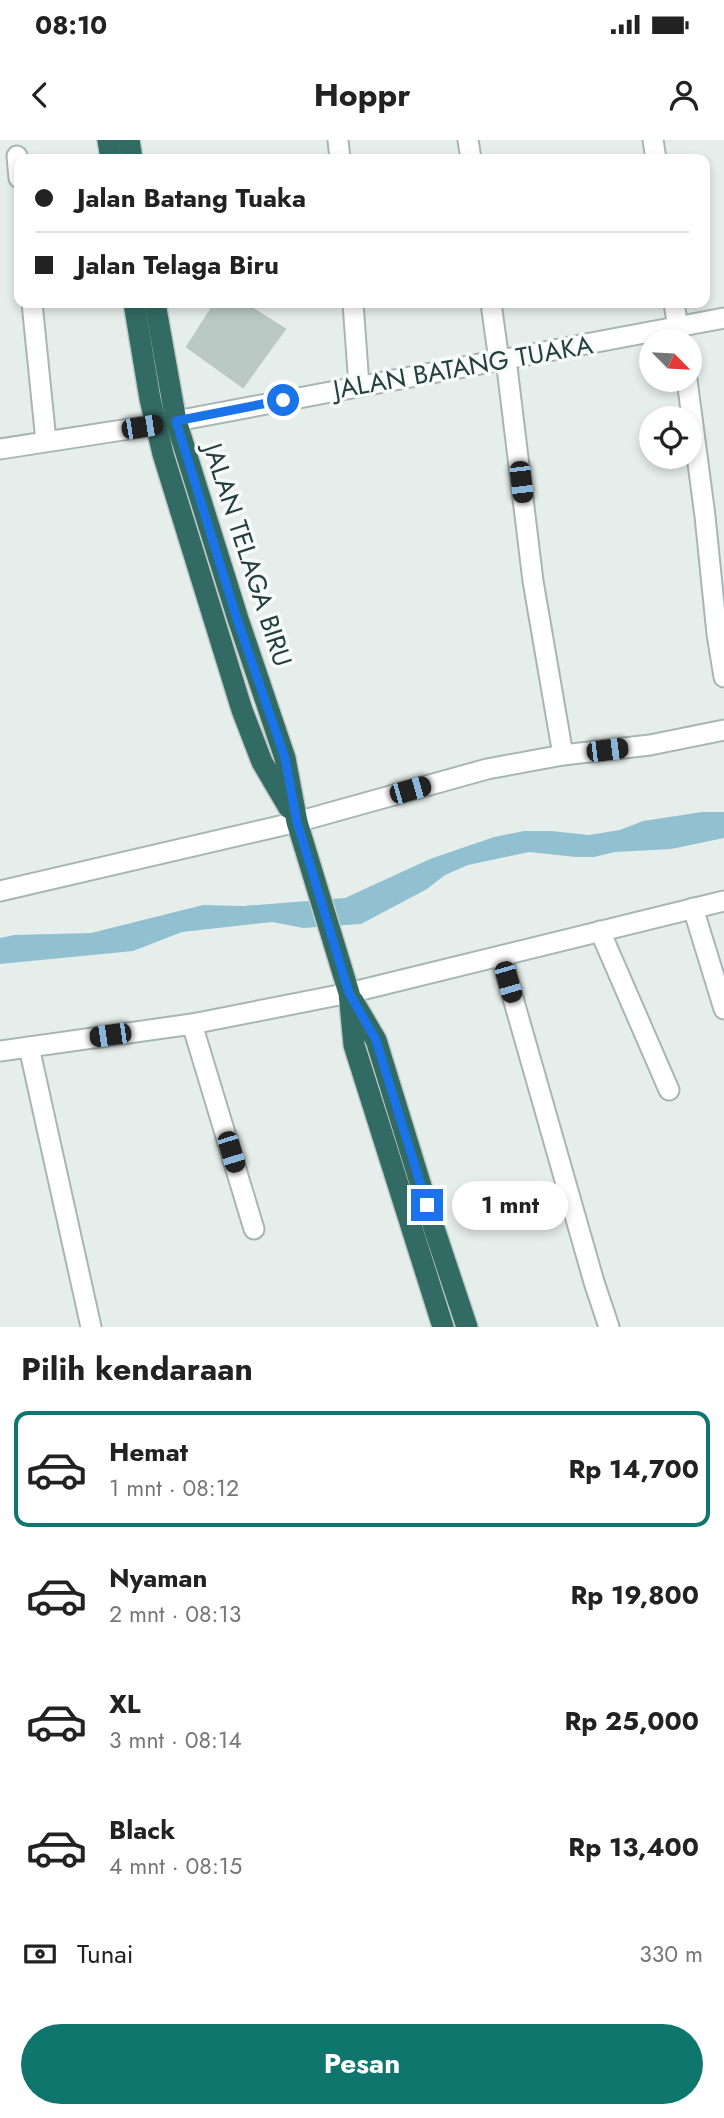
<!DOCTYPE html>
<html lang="id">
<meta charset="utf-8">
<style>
:root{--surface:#fff;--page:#f6f6f6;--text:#222;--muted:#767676;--line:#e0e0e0;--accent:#0f766e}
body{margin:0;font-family:Jost,sans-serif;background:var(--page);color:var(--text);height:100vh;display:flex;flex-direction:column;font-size:26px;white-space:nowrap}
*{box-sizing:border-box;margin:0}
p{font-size:23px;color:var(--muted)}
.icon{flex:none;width:38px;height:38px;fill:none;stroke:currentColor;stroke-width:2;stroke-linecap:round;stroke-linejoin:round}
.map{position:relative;height:1187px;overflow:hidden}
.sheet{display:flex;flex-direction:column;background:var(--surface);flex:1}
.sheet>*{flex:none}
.hud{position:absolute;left:14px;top:14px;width:696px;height:154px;border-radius:14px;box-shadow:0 4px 10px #0003;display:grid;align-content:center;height:154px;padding:0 21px;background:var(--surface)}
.needle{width:46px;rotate:114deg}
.controls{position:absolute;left:639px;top:189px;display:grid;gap:14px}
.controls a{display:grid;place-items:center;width:63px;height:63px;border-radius:50%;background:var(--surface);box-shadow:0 4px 10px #0003;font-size:35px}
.end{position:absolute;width:32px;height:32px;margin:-16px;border:9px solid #1a73e8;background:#fff;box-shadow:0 0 0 4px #fff}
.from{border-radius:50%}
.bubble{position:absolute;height:49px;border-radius:24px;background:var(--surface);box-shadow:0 4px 10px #0003;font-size:23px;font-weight:700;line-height:49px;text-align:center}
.car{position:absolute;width:21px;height:42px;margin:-21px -10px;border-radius:9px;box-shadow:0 0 5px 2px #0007;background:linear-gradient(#222 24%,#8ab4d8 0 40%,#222 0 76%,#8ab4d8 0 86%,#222 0)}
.hud b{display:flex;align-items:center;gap:24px;height:66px;font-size:26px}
.hud b+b{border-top:2px solid var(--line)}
.hud i{width:18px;height:18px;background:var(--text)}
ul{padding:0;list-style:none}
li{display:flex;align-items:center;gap:21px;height:116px;margin:0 14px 10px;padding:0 7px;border:4px solid transparent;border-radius:14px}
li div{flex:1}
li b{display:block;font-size:26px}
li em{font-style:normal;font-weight:700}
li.active{border-color:var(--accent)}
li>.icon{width:63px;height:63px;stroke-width:1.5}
h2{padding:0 21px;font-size:32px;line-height:84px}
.pay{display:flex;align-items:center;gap:18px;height:77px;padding:0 21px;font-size:26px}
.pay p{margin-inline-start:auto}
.cta{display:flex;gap:14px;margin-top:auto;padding:14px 21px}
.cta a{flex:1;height:80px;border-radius:42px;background:var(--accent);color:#fff;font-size:28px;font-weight:700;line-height:80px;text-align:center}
.status{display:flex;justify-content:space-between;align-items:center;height:49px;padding:0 35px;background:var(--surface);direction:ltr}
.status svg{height:19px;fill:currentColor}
header{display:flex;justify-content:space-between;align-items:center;height:91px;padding:0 21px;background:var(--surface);font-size:32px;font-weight:700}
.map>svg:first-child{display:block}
</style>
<div class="status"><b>08:10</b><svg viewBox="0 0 49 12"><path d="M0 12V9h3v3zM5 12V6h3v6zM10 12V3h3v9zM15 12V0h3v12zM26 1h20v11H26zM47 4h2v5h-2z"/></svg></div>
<header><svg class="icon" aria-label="back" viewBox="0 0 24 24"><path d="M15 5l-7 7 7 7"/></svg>Hoppr<svg class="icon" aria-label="person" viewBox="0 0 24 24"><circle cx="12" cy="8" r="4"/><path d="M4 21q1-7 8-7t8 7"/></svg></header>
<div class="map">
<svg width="724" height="1187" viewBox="0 0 724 1187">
<rect width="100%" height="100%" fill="#e6eeeb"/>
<!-- water -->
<path fill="#91c1d0" d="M 702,672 L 724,672 L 724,698 L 671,709 L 615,712 L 594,717 L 576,717 L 529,712 L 468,725 L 445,735 L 427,749 L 361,784 L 303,788 L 272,782 L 182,792 L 133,811 L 0,824 L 0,798 L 14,795 L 91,793 L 203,765 L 243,766 L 345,758 L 430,719 L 494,697 L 524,691 L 551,691 L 589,695 L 620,690 L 643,681 Z"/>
<!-- building -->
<path fill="#bbc9c5" stroke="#b9c8c3" stroke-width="2" d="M 215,163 L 244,163 L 285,189 L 243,247 L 187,207 Z"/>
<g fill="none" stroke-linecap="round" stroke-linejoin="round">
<defs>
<g id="minor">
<path d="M 338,0 L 340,19"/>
<path d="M 468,0 L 471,19"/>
<path d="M 653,0 L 656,19"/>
<path d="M 17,16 L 19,38"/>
<path d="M 32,163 L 46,301"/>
<path d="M 353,163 L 359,246"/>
<path d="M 491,163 L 499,221"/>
<path d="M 674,163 L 678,188"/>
<path d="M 506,219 L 533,441 L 563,615"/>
<path d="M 687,240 L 705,376 L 717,494 L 724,537"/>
<path d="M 0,309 L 155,285 L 724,178"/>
<path d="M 0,751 L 297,682 L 487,629 L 563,615 L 650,605 L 724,590"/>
<path d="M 693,768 L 724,869"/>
<path d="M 600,791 L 669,950"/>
<path d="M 501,816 L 594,1142 L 609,1187"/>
<path d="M 192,884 L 254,1089"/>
<path d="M 29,907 L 91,1187"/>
<path d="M 0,911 L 192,884 L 349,853 L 724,761"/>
</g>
<g id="highway">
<path d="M 108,0 L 111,19"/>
<path d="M 129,0 L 132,19"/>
<path d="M 134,163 L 150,259 L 163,314 L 242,570 L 262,622 L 289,668"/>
<path d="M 155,163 L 176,281 L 238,479 L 285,618 L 297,682 L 349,853 L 354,905 L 443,1187"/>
<path d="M 353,861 L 376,900 L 434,1088 L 467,1187"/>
</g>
</defs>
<!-- minor casing -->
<use href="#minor" stroke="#a8b6b3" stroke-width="23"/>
<!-- highway casing -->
<use href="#highway" stroke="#c2cac8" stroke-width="24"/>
<!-- minor -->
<use href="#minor" stroke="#fff" stroke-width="19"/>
<!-- highway -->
<use href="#highway" stroke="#326b64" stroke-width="21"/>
</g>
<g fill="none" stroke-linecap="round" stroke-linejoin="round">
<!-- route -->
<path stroke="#1a73e8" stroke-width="9" d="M 283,260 L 176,281 L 237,479 L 285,618 L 297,682 L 349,853 L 376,900 L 427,1065"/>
</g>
<g text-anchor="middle" stroke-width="7" stroke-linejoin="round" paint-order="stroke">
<!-- street labels -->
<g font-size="26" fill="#25403b" stroke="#f7fbf9">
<text transform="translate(463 227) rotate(-10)" y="9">JALAN BATANG TUAKA</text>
<text transform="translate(248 415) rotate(72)" y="9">JALAN TELAGA BIRU</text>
</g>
</g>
</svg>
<div class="controls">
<a><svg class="needle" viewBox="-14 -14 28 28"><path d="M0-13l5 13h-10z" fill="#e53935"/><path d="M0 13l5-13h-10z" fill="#767676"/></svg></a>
<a><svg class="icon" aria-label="locate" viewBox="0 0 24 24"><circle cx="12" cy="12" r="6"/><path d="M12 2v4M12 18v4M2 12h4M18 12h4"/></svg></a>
</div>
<i class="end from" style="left:283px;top:260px"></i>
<i class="end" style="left:427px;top:1065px"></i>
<div class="bubble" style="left:452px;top:1041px;width:116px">1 mnt</div>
<i class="car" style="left:142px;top:287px;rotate:81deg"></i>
<i class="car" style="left:521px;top:342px;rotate:173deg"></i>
<i class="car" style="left:607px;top:610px;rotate:83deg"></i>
<i class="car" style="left:410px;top:650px;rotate:74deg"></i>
<i class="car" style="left:508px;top:842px;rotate:164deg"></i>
<i class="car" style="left:110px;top:895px;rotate:262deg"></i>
<i class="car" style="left:231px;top:1012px;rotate:163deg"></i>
<div class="hud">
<b><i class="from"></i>Jalan Batang Tuaka</b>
<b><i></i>Jalan Telaga Biru</b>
</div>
</div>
<section class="sheet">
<h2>Pilih kendaraan</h2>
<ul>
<li class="active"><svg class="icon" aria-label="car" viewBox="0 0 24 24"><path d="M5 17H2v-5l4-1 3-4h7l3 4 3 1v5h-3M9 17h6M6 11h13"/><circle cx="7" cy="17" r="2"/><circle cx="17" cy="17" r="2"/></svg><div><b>Hemat</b><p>1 mnt · 08:12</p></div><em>Rp 14,700</em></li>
<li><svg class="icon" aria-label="car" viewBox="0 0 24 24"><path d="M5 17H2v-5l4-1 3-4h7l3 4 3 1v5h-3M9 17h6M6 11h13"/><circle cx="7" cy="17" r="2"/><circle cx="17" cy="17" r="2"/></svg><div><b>Nyaman</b><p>2 mnt · 08:13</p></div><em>Rp 19,800</em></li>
<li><svg class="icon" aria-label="car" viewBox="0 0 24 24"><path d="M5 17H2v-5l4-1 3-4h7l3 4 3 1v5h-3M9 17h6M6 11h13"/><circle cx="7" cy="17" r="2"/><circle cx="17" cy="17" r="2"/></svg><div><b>XL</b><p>3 mnt · 08:14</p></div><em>Rp 25,000</em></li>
<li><svg class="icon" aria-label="car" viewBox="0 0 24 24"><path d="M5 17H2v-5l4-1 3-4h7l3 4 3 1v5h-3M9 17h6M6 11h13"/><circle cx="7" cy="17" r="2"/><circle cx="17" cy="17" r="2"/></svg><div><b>Black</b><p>4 mnt · 08:15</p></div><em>Rp 13,400</em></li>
</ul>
<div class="pay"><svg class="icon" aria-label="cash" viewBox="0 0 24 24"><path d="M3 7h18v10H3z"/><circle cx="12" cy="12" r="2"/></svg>Tunai<p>330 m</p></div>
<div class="cta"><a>Pesan</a></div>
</section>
